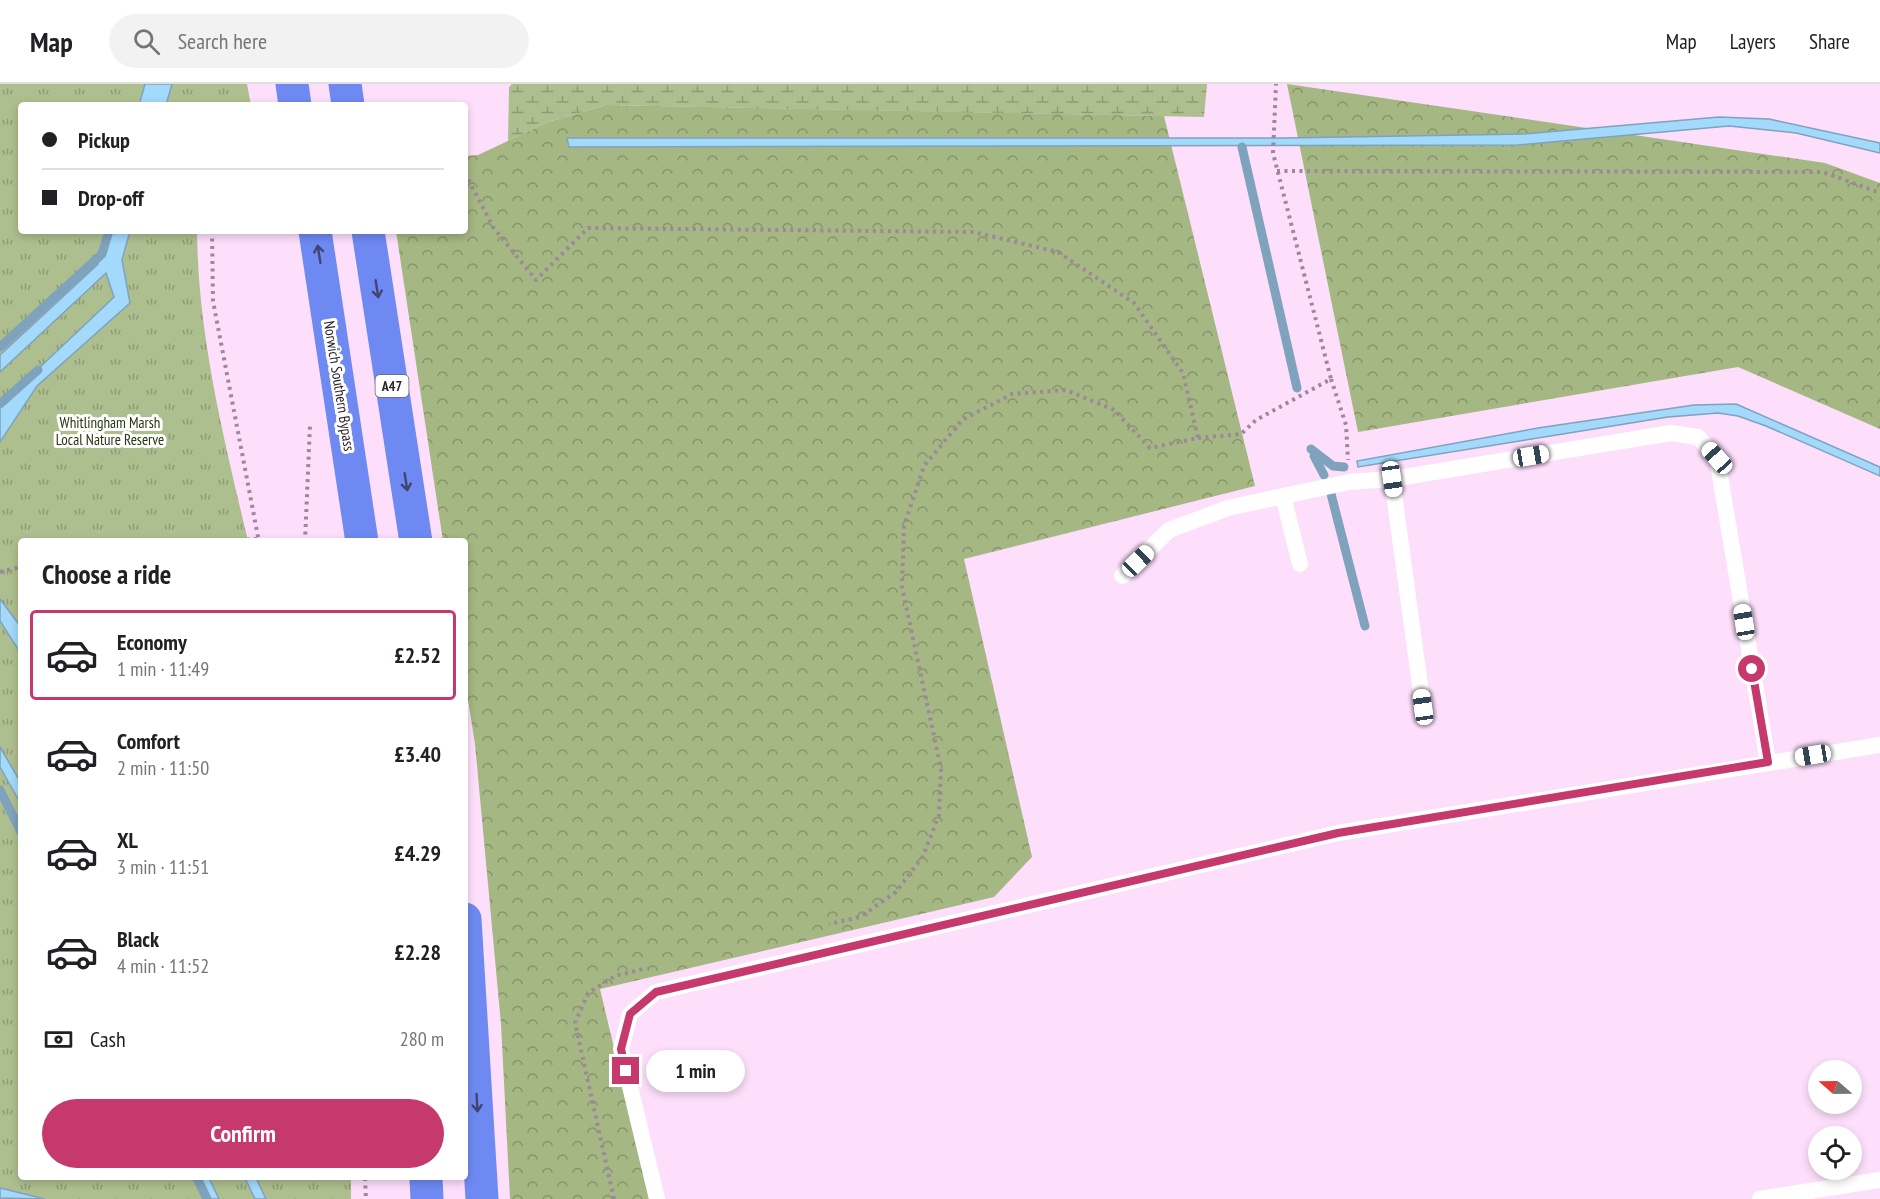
<!DOCTYPE html>
<meta charset="utf-8">
<style>
:root{--surface:#fff;--page:#f2f2f2;--text:#202124;--muted:#757577;--line:#e0e0e0;--accent:#c5396d}
body{margin:0;font-family:"PT Sans Narrow",sans-serif;background:var(--page);color:var(--text);height:100vh;display:flex;flex-direction:column;font-size:22px;white-space:nowrap}
*{box-sizing:border-box;margin:0}
p{font-size:20px;color:var(--muted)}
.icon{flex:none;width:33px;height:33px;fill:none;stroke:currentColor;stroke-width:2;stroke-linecap:round;stroke-linejoin:round}
.map{position:relative;flex:1;overflow:hidden}
.side{position:absolute;left:18px;top:454px;width:450px;height:642px;display:flex;flex-direction:column;background:var(--surface);border-radius:6px;box-shadow:0 3px 9px #0003}
.side>*{flex:none}
.top-card{position:absolute;left:18px;top:18px;width:450px;height:132px;border-radius:6px;box-shadow:0 3px 9px #0003;display:grid;align-content:center;height:132px;padding:0 24px;background:var(--surface)}
.needle{width:39px;rotate:290deg}
.fabs{position:absolute;left:1808px;top:976px;display:grid;gap:12px}
.fabs a{display:grid;place-items:center;width:54px;height:54px;border-radius:50%;background:var(--surface);box-shadow:0 3px 9px #0003;font-size:30px}
.end{position:absolute;width:27px;height:27px;margin:-14px;border:8px solid #c5396d;background:#fff;box-shadow:0 0 0 3px #fff}
.from{border-radius:50%}
.bubble{position:absolute;height:42px;border-radius:21px;background:var(--surface);box-shadow:0 3px 9px #0003;font-size:20px;font-weight:700;line-height:42px;text-align:center}
.car{position:absolute;width:18px;height:36px;margin:-18px -9px;border-radius:8px;box-shadow:0 0 4px 2px #0007;background:linear-gradient(#fff 24%,#345 0 40%,#fff 0 76%,#345 0 86%,#fff 0)}
.top-card b{display:flex;align-items:center;gap:21px;height:57px;font-size:22px}
.top-card b+b{border-top:2px solid var(--line)}
.top-card i{width:15px;height:15px;background:var(--text)}
ul{padding:0;list-style:none}
li{display:flex;align-items:center;gap:18px;height:90px;margin:0 12px 9px;padding:0 12px;border:3px solid transparent;border-radius:6px}
li div{flex:1}
li b{display:block;font-size:22px}
li em{font-style:normal;font-weight:700}
li.active{border-color:var(--accent)}
li>.icon{width:54px;height:54px;stroke-width:1.5}
h2{padding:0 24px;font-size:27px;line-height:72px}
.pay{display:flex;align-items:center;gap:15px;height:66px;padding:0 24px;font-size:22px}
.pay p{margin-inline-start:auto}
.button{display:flex;gap:12px;margin-top:auto;padding:12px 24px}
.button a{flex:1;height:69px;border-radius:36px;background:var(--accent);color:#fff;font-size:24px;font-weight:700;line-height:69px;text-align:center}
header{display:flex;align-items:center;gap:36px;box-sizing:border-box;height:84px;padding:0 30px;background:var(--surface);border-bottom:2px solid var(--line)}
header strong{font-size:28px}
nav{display:flex;gap:33px;margin-inline-start:auto;font-size:21px}
.search{width:420px;height:54px;background:var(--page);display:flex;align-items:center;gap:15px;box-sizing:border-box;padding:0 21px;border-radius:33px;color:var(--muted);font-size:22px}
.map>svg:first-child{display:block}
</style>
<header>
<strong>Map</strong>
<div class="search"><svg class="icon" aria-label="search" viewBox="0 0 24 24"><circle cx="10" cy="10" r="6"/><path d="M15 15l6 6"/></svg>Search here</div>
<nav><a>Map</a><a>Layers</a><a>Share</a></nav>
</header>
<div class="map">
<svg width="1880" height="1115" viewBox="0 0 1880 1115">
<defs>
<pattern id="grass-tufts" width="24" height="20" patternUnits="userSpaceOnUse" patternTransform="scale(1.5)"><rect width="24" height="20" fill="#aebf8f"/><path d="M3 7l-1-3M5 7V3M7 7l1-3M15 17l-1-3M17 17v-4M19 17l1-3" fill="none" stroke="#8e9b75"/></pattern>
<pattern id="forest-crowns" width="20" height="18" patternUnits="userSpaceOnUse" patternTransform="scale(1.5)"><rect width="20" height="18" fill="#a5b783"/><path d="M2 6a3 3 0 1 1 6 0M12 15a3 3 0 1 1 6 0" fill="none" stroke="#87946b"/></pattern>
<pattern id="wetland-marsh" width="20" height="14" patternUnits="userSpaceOnUse" patternTransform="scale(1.5)"><rect width="20" height="14" fill="#aebf8f"/><path d="M1 5h8M5 5V1M11 12h8M15 12V8" fill="none" stroke="#8e9b75"/></pattern>
</defs>
<rect width="100%" height="100%" fill="#fddffb"/>
<!-- grass -->
<path fill="url(#grass-tufts)" d="M 0,0 L 247,0 L 251,21 L 21,21 L 21,147 L 197,147 C 198,253 224,355 248,457 L 21,458 L 21,1094 L 351,1094 L 351,1115 L 0,1115 Z"/>
<!-- forest -->
<g fill="url(#forest-crowns)">
<path d="M 1287,0 L 1825,79 L 1880,99 L 1880,345 L 1738,283 L 1358,348 Z"/>
<path d="M 606,21 L 1164,32 L 1255,402 L 964,475 L 1032,773 L 994,813 L 600,905 L 650,1115 L 510,1115 L 501,940 L 475,660 L 465,597 L 465,458 L 443,457 L 396,147 L 465,147 L 465,72 L 478,71 L 548,38 Z"/>
</g>
<!-- wetland -->
<path fill="url(#wetland-marsh)" d="M 512,0 L 1207,0 L 1204,33 L 606,21 L 548,38 L 508,57 L 509,3 Z"/>
<!-- water -->
<g fill="#a3d9fb" stroke="#7fa2bd" stroke-width="1.5">
<path d="M 145,0 L 172,0 L 166,21 L 139,21 Z"/>
<path d="M 1719,33 L 1769,35 L 1880,59 L 1880,69 L 1796,49 L 1729,42 L 1518,61 L 569,63 L 567,54 L 1285,54 L 1524,50 Z"/>
<path d="M 106,147 L 130,147 L 122,176 L 130,219 L 37,302 L 0,358 L 0,321 L 114,213 L 106,189 L 0,288 L 0,271 L 98,180 Z"/>
<path d="M 1736,320 L 1880,383 L 1880,392 L 1766,342 L 1738,332 L 1718,329 L 1668,333 L 1358,383 L 1357,377 L 1538,344 L 1694,321 Z"/>
<path d="M 0,515 L 21,543 L 21,579 L 18,565 L 0,537 Z"/>
<path d="M 0,663 L 21,699 L 21,720 L 0,683 Z"/>
<path d="M 197,1094 L 209,1094 L 219,1115 L 207,1115 Z"/>
<path d="M 245,1094 L 256,1094 L 266,1115 L 255,1115 Z"/>
<path d="M 0,1104 L 45,1115 L 0,1114 Z"/>
</g>
<g fill="none" stroke-linecap="round" stroke-linejoin="round">
<!-- stream -->
<g stroke="#7fa2bd" stroke-width="9">
<path d="M 1242,63 L 1297,304"/>
<path d="M 0,263 L 102,170 L 109,147"/>
<path d="M 0,320 L 38,286"/>
<path d="M 1311,365 L 1333,382 L 1344,383"/>
<path d="M 1314,372 L 1324,391"/>
<path d="M 1331,410 L 1365,542"/>
<path d="M 0,706 L 21,748"/>
<path d="M 197,1094 L 207,1115"/>
</g>
<!-- path -->
<g stroke="#9d889b" stroke-width="4" stroke-dasharray="3 4.5" stroke-linecap="butt">
<path d="M 1277,87 L 1823,88 L 1880,109"/>
<path d="M 465,89 L 493,143 L 536,196 L 588,144 L 973,148 L 1058,168 L 1134,219 L 1183,289 L 1198,354 L 1150,364 L 1114,326 L 1066,306 L 1012,310 L 962,336 L 924,382 L 904,442 L 902,503 L 941,685 L 939,731 L 923,772 L 896,808 L 860,833 L 829,840"/>
<path d="M 212,147 L 213,217 L 259,458"/>
<path d="M 1331,295 L 1346,341 L 1348,376"/>
<path d="M 1198,354 L 1241,350 L 1256,336 L 1331,295 L 1273,69 L 1276,0"/>
<path d="M 209,458 L 258,455"/>
<path d="M 305,458 L 310,341"/>
<path d="M 0,488 L 21,483"/>
<path d="M 365,1094 L 366,1115"/>
<path d="M 614,1115 L 575,939 L 588,909 L 615,892 L 647,884"/>
</g>
<!-- lane -->
<g stroke="#fff" stroke-width="16">
<path d="M 1392,395 L 1423,623"/>
<path d="M 1283,412 L 1300,480"/>
<path d="M 1122,492 L 1169,446 L 1228,424 L 1349,398 L 1392,395 L 1671,349 L 1698,353 L 1717,374 L 1768,678"/>
<path d="M 657,1115 L 621,965 L 630,930 L 656,908 L 1338,749 L 1880,661"/>
<path d="M 1760,1115 L 1880,1096"/>
</g>
<!-- highway -->
<g stroke="#6e89f2" stroke-width="33">
<path d="M 292,0 L 295,21"/>
<path d="M 345,0 L 348,21"/>
<path d="M 315,147 L 362,458"/>
<path d="M 368,147 L 416,458"/>
<path d="M 465,835 L 482,1115"/>
<path d="M 426,1094 L 427,1115"/>
</g>
</g>
<!-- one-way arrows -->
<defs><path id="oneway-shaft" d="M-6 0H5M1.5-3L5.5 0L1.5 3" fill="none" stroke-width="1.6" stroke-linecap="round" stroke-linejoin="round" transform="scale(1.5)"/></defs>
<g stroke="#424571">
<use href="#oneway-shaft" transform="translate(319 170) rotate(-99)"/>
<use href="#oneway-shaft" transform="translate(377 205) rotate(81)"/>
<use href="#oneway-shaft" transform="translate(406 398) rotate(81)"/>
<use href="#oneway-shaft" transform="translate(477 1019) rotate(87)"/>
</g>
<g fill="none" stroke-linecap="round" stroke-linejoin="round">
<!-- route -->
<path stroke="#c5396d" stroke-width="8" d="M 626,987 L 621,965 L 630,930 L 656,908 L 1338,749 L 1768,678 L 1752,585"/>
</g>
<g text-anchor="middle" stroke-width="6" stroke-linejoin="round" paint-order="stroke">
<!-- shield labels -->
<rect fill="#fff" stroke="#6b646b" stroke-width="1.5" x="375.5" y="291" width="33" height="22" rx="4.5"/>
<g font-size="14" font-weight="bold" fill="#2b212b">
<text x="392" y="307">A47</text>
</g>
<!-- street labels -->
<g font-size="15" fill="#2b212b" stroke="#fff">
<text transform="translate(339 302) rotate(81)" y="5">Norwich Southern Bypass</text>
</g>
<!-- park labels -->
<g font-size="15" fill="#2a360f" stroke="#fff">
<text x="110" y="344">Whitlingham Marsh<tspan x="110" dy="17">Local Nature Reserve</tspan></text>
</g>
</g>
</svg>
<div class="fabs">
<a><svg class="needle" viewBox="-14 -14 28 28"><path d="M0-13l5 13h-10z" fill="#e53935"/><path d="M0 13l5-13h-10z" fill="#757577"/></svg></a>
<a><svg class="icon" aria-label="locate" viewBox="0 0 24 24"><circle cx="12" cy="12" r="6"/><path d="M12 2v4M12 18v4M2 12h4M18 12h4"/></svg></a>
</div>
<i class="end from" style="left:1752px;top:585px"></i>
<i class="end" style="left:626px;top:987px"></i>
<div class="bubble" style="left:646px;top:966px;width:99px">1 min</div>
<i class="car" style="left:1531px;top:372px;rotate:80deg"></i>
<i class="car" style="left:1717px;top:374px;rotate:318deg"></i>
<i class="car" style="left:1392px;top:395px;rotate:172deg"></i>
<i class="car" style="left:1138px;top:477px;rotate:46deg"></i>
<i class="car" style="left:1744px;top:538px;rotate:351deg"></i>
<i class="car" style="left:1423px;top:623px;rotate:352deg"></i>
<i class="car" style="left:1813px;top:671px;rotate:261deg"></i>
<div class="top-card">
<b><i class="from"></i>Pickup</b>
<b><i></i>Drop-off</b>
</div>
<section class="side">
<h2>Choose a ride</h2>
<ul>
<li class="active"><svg class="icon" aria-label="car" viewBox="0 0 24 24"><path d="M5 17H2v-5l4-1 3-4h7l3 4 3 1v5h-3M9 17h6M6 11h13"/><circle cx="7" cy="17" r="2"/><circle cx="17" cy="17" r="2"/></svg><div><b>Economy</b><p>1 min · 11:49</p></div><em>£2.52</em></li>
<li><svg class="icon" aria-label="car" viewBox="0 0 24 24"><path d="M5 17H2v-5l4-1 3-4h7l3 4 3 1v5h-3M9 17h6M6 11h13"/><circle cx="7" cy="17" r="2"/><circle cx="17" cy="17" r="2"/></svg><div><b>Comfort</b><p>2 min · 11:50</p></div><em>£3.40</em></li>
<li><svg class="icon" aria-label="car" viewBox="0 0 24 24"><path d="M5 17H2v-5l4-1 3-4h7l3 4 3 1v5h-3M9 17h6M6 11h13"/><circle cx="7" cy="17" r="2"/><circle cx="17" cy="17" r="2"/></svg><div><b>XL</b><p>3 min · 11:51</p></div><em>£4.29</em></li>
<li><svg class="icon" aria-label="car" viewBox="0 0 24 24"><path d="M5 17H2v-5l4-1 3-4h7l3 4 3 1v5h-3M9 17h6M6 11h13"/><circle cx="7" cy="17" r="2"/><circle cx="17" cy="17" r="2"/></svg><div><b>Black</b><p>4 min · 11:52</p></div><em>£2.28</em></li>
</ul>
<div class="pay"><svg class="icon" aria-label="cash" viewBox="0 0 24 24"><path d="M3 7h18v10H3z"/><circle cx="12" cy="12" r="2"/></svg>Cash<p>280 m</p></div>
<div class="button"><a>Confirm</a></div>
</section>
</div>
